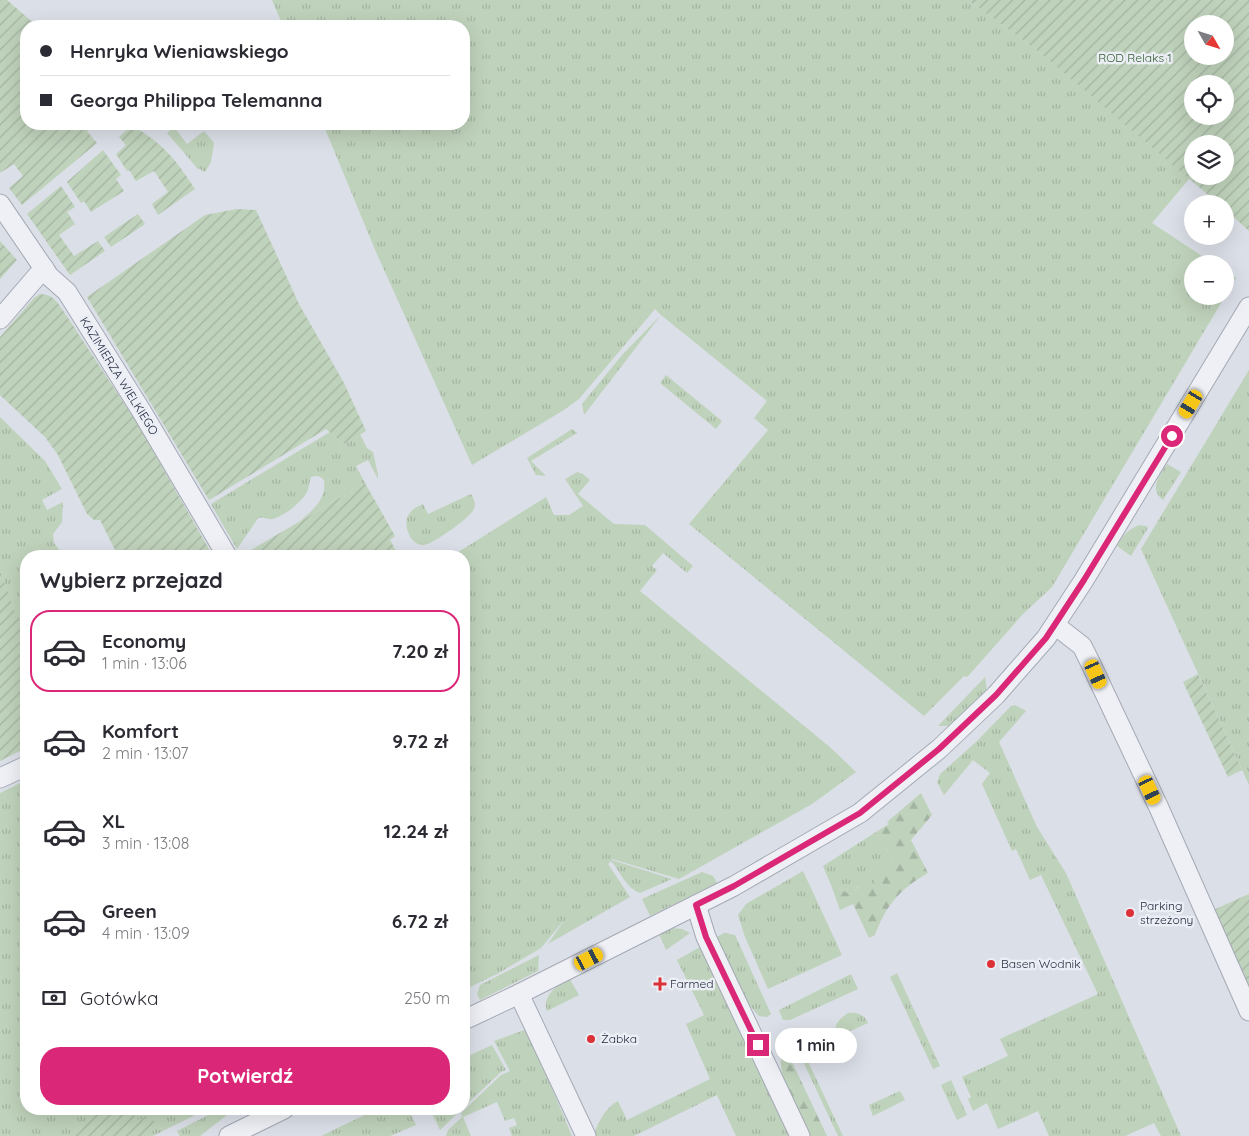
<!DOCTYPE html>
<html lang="pl">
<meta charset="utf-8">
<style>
:root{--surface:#fff;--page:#f2f2f3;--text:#2b2b33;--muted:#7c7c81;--line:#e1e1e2;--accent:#db2777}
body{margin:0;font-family:Quicksand,sans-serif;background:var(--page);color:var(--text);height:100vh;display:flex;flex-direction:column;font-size:19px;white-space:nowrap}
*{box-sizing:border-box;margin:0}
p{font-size:16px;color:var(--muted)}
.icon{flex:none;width:28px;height:28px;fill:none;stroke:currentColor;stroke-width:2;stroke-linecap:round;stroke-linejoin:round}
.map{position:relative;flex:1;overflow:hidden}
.sheet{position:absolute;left:20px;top:550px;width:450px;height:565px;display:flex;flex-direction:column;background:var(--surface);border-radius:20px;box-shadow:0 5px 20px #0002}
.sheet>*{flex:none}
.banner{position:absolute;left:20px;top:20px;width:450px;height:110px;border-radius:20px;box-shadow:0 5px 20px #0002;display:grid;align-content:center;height:110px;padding:0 20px;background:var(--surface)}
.needle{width:32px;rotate:129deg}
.buttons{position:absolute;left:1184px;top:15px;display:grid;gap:10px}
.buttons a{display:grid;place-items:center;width:50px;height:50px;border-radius:50%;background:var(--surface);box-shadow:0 5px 20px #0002;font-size:25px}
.end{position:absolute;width:22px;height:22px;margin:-11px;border:6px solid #db2777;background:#fff;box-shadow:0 0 0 2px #fff}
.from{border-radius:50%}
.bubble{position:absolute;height:35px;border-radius:18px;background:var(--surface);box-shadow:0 5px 20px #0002;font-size:16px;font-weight:800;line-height:35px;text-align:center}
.car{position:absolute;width:15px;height:30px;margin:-15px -8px;border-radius:6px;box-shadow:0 0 4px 1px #0007;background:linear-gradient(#f5c518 24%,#345 0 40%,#f5c518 0 76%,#345 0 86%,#f5c518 0)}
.banner b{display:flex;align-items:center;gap:18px;height:48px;font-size:19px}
.banner b+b{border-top:1px solid var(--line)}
.banner i{width:12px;height:12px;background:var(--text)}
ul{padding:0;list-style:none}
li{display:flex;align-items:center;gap:15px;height:82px;margin:0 10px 8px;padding:0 10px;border:2px solid transparent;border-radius:20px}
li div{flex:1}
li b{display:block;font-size:19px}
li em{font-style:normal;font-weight:800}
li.current{border-color:var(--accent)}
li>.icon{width:45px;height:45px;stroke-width:1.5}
h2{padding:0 20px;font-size:22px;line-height:60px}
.pay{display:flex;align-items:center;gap:12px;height:55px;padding:0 20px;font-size:19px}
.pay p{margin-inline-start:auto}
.primary-button{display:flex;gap:10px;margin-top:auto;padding:10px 20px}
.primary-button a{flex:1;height:58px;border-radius:20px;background:var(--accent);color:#fff;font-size:20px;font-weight:800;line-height:58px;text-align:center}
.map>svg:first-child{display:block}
</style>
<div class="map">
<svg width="1249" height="1136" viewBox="0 0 1249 1136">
<defs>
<pattern id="grass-tufts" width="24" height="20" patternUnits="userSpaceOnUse" patternTransform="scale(1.25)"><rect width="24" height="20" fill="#bfd2bb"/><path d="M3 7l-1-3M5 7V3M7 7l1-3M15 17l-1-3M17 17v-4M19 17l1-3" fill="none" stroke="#a4b4a2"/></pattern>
<pattern id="forest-firs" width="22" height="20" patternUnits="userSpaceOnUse" patternTransform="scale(1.25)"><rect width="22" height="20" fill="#bfd2bb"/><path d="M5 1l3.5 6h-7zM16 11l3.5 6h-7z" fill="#a4b4a2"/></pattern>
<pattern id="garden-furrows" width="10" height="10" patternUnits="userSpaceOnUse" patternTransform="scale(1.25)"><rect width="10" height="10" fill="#bfd2bb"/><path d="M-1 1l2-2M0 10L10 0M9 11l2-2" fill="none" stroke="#a4b4a2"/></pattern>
</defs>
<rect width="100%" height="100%" fill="#dbdfe7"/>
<!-- grass -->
<g fill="url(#grass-tufts)">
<path d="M 272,0 L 968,0 L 1039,52 L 1190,178 L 1152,223 L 1214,264 L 1192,264 L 1192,296 L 1225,296 L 1225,271 L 1236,278 L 1052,587 L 1023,614 L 969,675 L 967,677 L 964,676 L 924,716 L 689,524 L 768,430 L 754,418 L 767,401 L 661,315 L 584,415 L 582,404 L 622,355 L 661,315 L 655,309 L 579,399 L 564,410 L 472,465 L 376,252 L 323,124 L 464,124 L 464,26 L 283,26 Z"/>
<path d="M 174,127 L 187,144 L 204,131 L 214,143 L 211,162 L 205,172 L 197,168 L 167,133 Z"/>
<path d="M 1249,370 L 1249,785 L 1141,549 Z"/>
<path d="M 666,375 L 722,421 L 716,429 L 660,383 Z"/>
<path d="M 0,417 L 45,461 L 62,489 L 42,500 L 47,510 L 63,502 L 62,522 L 53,534 L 54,543 L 64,556 L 26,556 L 26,642 L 0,572 Z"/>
<path d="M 572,429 L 577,433 L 531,461 L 546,476 L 536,475 L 527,458 Z"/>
<path d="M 330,432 L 344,444 L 360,434 L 367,448 L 373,452 L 378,475 L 378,479 L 368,460 L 356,466 L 365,483 L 300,521 C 313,510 327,499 324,480 C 320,476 317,475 311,477 C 309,482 309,487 307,492 C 302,502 284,516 273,519 C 268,520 264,516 258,518 L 237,549 L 211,504 Z"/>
<path d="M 1167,464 L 1181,472 L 1163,500 C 1149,489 1159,476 1167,464 Z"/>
<path d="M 577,472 L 583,474 L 590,480 L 578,494 L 614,524 L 645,525 L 693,566 L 687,573 L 663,553 L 652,566 L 657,570 L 640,591 L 831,748 L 856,772 L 812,804 L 679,879 L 612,859 L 612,860 L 672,879 L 640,893 C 626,888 620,871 611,861 L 608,864 L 630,897 L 548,944 L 565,919 L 541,948 L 497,974 L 464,990 L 464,556 L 452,556 L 546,497 L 554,515 L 569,515 L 583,506 L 565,479 Z"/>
<path d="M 471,494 C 474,499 476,504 474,509 C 470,518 433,544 424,545 C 411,546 403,526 408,516 C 411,509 417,507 423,504 L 428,514 Z"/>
<path d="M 1139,525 L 1146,526 L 1148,528 L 1131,556 L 1117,546 C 1122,535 1128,530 1139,525 Z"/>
<path d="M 985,677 L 987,691 L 950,726 L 938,726 Z"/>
<path d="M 1015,705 L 1026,711 L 999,742 L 1037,827 L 1066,873 L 1181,1136 L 1161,1136 L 1154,1123 L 1125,1136 L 1049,1136 L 1038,1111 L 998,1129 L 987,1103 L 973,1111 L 968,1099 L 971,1097 L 962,1077 L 1008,1056 L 1000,1039 L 1098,994 L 1041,875 L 1030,880 L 1016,849 L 1012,851 L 982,784 L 990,773 L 973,760 L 944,795 L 937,782 L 940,774 L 976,742 L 1011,706 Z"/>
<path d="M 26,780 L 26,1109 L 207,1109 L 153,1136 L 0,1136 L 0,793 Z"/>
<path d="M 876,832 L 892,859 L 891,863 L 874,878 L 874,884 L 871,887 L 857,887 L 854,893 L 850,894 L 831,885 L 823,866 Z"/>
<path d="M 803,871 L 842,955 L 768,989 L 745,937 L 738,915 L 746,904 Z"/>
<path d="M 702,872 L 713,876 L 717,883 L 650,916 L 642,899 Z"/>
<path d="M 671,928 L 682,929 L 690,933 L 666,950 L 658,932 Z"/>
<path d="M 725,933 L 735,935 L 771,1014 L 767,1017 L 759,1016 L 749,1005 L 716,937 Z"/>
<path d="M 700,947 L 789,1136 L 736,1136 L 717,1095 L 634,1136 L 595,1136 L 594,1133 C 600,1120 605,1108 618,1101 L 627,1120 L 710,1079 L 686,1024 L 704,1015 L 677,960 Z"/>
<path d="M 539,955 L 538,971 L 480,1000 L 477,994 L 480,985 Z"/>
<path d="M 897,973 L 940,1066 L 933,1069 L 890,977 Z"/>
<path d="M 851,974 L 858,989 L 790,1020 L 783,1020 L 779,1010 Z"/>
<path d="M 569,978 L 579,995 L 547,1011 C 541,997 558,984 569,978 Z"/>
<path d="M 848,1013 C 857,1012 864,1014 868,1023 L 837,1037 C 832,1026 839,1019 848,1013 Z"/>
<path d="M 527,1029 L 572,1136 L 512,1136 L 509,1128 L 517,1125 L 514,1118 L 505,1121 L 497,1102 L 463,1117 L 471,1136 L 446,1136 L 448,1130 L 462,1117 L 461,1113 L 501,1075 L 510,1071 L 494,1041 Z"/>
<path d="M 802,1034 C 811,1034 816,1039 821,1047 L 805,1055 L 843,1136 L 838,1136 L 793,1040 L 796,1036 Z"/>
<path d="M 492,1045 L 506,1070 L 501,1072 L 464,1107 L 464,1058 Z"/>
<path d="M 951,1080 L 967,1115 L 957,1120 L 941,1085 Z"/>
<path d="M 900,1091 L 905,1100 L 873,1116 L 869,1105 Z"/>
<path d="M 220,1109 L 230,1109 L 231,1112 L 200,1136 L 180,1136 L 177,1131 Z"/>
<path d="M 377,1109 L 408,1109 L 416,1125 L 390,1136 L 321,1136 Z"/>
<path d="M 430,1109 L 462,1109 L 440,1130 Z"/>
</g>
<!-- forest -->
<g fill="url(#forest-firs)">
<path d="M 921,793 L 932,815 L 911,840 L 928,873 C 900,889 886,905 875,935 L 869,938 L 853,904 L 840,910 L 831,885 L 850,894 L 854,893 C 858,885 863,882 871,886 L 874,884 C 874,875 875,870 882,864 L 887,865 L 891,863 L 892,859 L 876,832 L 889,824 L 887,822 Z"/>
<path d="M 786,1049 L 827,1136 L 810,1136 C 802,1119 768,1063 786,1049 Z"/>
</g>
<!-- garden -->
<g fill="url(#garden-furrows)" fill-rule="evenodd">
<path d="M 0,0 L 7,0 L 37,26 L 26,26 L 26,124 L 96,124 L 87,131 L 97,143 L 22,205 L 9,188 L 23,176 L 14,164 L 0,173 Z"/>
<path d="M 968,0 L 1249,0 L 1249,231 L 1225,209 L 1225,204 L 1219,204 L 1039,52 ZM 1192,24 L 1225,24 L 1225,56 L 1192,56 ZM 1192,84 L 1225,84 L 1225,116 L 1192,116 ZM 1192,144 L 1225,144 L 1225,176 L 1192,176 Z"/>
<path d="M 132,125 C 165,146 174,157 195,189 L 158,215 L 152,204 L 168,192 L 154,171 L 136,181 L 129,170 L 127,171 L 116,154 L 126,145 L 119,137 Z"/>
<path d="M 103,150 L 121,175 L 116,179 L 124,191 L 91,212 L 84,201 L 81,203 L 67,182 Z"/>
<path d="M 61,186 L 75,207 L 67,212 L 75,224 L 59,235 L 74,256 L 98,241 L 105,251 L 70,275 L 27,214 Z"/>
<path d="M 237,209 L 256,210 L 299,304 L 344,383 L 366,431 L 344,444 L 326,429 L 209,500 L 87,297 L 205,215 Z"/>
<path d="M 138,214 L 145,224 L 111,247 L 104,237 Z"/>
<path d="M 0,241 L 17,260 L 0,279 Z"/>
<path d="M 40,294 C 53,294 58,303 64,312 L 137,423 L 213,556 L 118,556 L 100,520 L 94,520 L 87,514 L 58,455 L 45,437 L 0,395 L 0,337 L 34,298 Z"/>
<path d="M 365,483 L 395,536 L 390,540 L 396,551 L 396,556 L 241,556 Z"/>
<path d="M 0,571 L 26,642 L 26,748 L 0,761 Z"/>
<path d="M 1198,674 L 1242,770 L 1228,777 L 1183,682 Z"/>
<path d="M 1249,894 L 1249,996 L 1211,911 Z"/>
<path d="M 96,1109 L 127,1109 L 139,1120 L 146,1116 L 155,1122 L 157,1129 L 142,1136 L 73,1136 Z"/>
</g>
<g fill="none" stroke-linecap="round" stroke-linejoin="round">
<defs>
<g id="street">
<path d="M 0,204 L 49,276 L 67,292 L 142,412 L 227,556"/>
<path d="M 0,319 L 44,268"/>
<path d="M 1055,625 L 1082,646 L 1090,662 L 1159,808 L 1249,1011"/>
<path d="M 0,778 L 26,766"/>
<path d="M 696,905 L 706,937 L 800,1136"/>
<path d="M 519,994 L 586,1136"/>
<path d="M 464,1020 L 519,994 L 734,886 L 860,813 L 939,749 L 996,695 L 1046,638 L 1084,580 L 1249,307"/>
<path d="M 229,1136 L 284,1109"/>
</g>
</defs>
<!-- street casing -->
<use href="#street" stroke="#a4a9b5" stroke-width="21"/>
<!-- street -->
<use href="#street" stroke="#eef0f5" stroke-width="19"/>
</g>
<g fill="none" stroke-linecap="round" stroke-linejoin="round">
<!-- route -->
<path stroke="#db2777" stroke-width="6" d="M 758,1045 L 706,937 L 696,905 L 734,886 L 860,813 L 939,749 L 996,695 L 1046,638 L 1084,580 L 1172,436"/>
</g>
<!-- markers -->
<g fill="#dc3137" stroke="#ebeef5" stroke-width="2">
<circle cx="1130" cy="913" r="5"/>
<circle cx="991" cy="964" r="5"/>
<path d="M657.5 976.5h5v5h5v5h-5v5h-5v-5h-5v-5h5z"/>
<circle cx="591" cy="1039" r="5"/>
</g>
<g text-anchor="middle" stroke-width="5" stroke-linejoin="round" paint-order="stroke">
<!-- park labels -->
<g font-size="12" fill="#335c30" stroke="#ebeef5">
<text x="1135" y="62">ROD Relaks 1</text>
</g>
<!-- street labels -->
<g font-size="12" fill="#242b3f" stroke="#ebeef5">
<text transform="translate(119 376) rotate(58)" y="4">KAZIMIERZA WIELKIEGO</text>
</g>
<!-- poi labels -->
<g font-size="12" fill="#242b3f" stroke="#ebeef5" text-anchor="start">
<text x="1140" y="910">Parking<tspan x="1140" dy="14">strzeżony</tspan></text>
<text x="1001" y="968">Basen Wodnik</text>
<text x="670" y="988">Farmed</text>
<text x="601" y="1043">Żabka</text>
</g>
</g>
</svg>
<div class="buttons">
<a><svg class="needle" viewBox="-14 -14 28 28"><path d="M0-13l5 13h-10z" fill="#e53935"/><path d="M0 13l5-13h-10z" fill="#7c7c81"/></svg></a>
<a><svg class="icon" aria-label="locate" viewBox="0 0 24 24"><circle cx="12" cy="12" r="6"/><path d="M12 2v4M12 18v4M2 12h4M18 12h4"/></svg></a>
<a><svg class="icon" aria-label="layers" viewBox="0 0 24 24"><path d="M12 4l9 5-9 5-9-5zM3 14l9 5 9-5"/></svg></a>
<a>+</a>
<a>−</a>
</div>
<i class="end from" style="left:1172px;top:436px"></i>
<i class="end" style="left:758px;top:1045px"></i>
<div class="bubble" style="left:775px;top:1028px;width:82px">1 min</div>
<i class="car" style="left:1191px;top:404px;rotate:211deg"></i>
<i class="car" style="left:1096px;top:674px;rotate:156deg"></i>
<i class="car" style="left:1150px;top:790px;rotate:155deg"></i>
<i class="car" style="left:589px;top:959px;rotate:63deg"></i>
<div class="banner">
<b><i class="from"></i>Henryka Wieniawskiego</b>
<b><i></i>Georga Philippa Telemanna</b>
</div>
<section class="sheet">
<h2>Wybierz przejazd</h2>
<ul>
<li class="current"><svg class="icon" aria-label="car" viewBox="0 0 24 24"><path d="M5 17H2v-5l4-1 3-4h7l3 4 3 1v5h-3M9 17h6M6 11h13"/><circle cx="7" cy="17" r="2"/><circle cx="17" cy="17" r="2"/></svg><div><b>Economy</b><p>1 min · 13:06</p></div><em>7.20 zł</em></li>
<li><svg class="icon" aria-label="car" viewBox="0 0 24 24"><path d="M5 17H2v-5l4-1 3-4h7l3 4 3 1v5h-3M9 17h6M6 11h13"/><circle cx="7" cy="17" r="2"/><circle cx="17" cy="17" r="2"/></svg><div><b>Komfort</b><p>2 min · 13:07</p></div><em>9.72 zł</em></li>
<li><svg class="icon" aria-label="car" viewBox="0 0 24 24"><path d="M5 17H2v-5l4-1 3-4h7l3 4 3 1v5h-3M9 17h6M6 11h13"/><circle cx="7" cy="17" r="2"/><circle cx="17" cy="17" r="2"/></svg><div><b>XL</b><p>3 min · 13:08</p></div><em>12.24 zł</em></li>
<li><svg class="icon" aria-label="car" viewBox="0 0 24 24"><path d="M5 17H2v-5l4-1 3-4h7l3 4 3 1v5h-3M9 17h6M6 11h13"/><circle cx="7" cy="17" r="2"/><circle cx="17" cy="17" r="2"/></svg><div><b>Green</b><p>4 min · 13:09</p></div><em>6.72 zł</em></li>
</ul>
<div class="pay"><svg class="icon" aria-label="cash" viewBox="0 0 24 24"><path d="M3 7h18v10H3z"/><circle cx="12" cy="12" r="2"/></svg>Gotówka<p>250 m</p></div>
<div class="primary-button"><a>Potwierdź</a></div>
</section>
</div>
